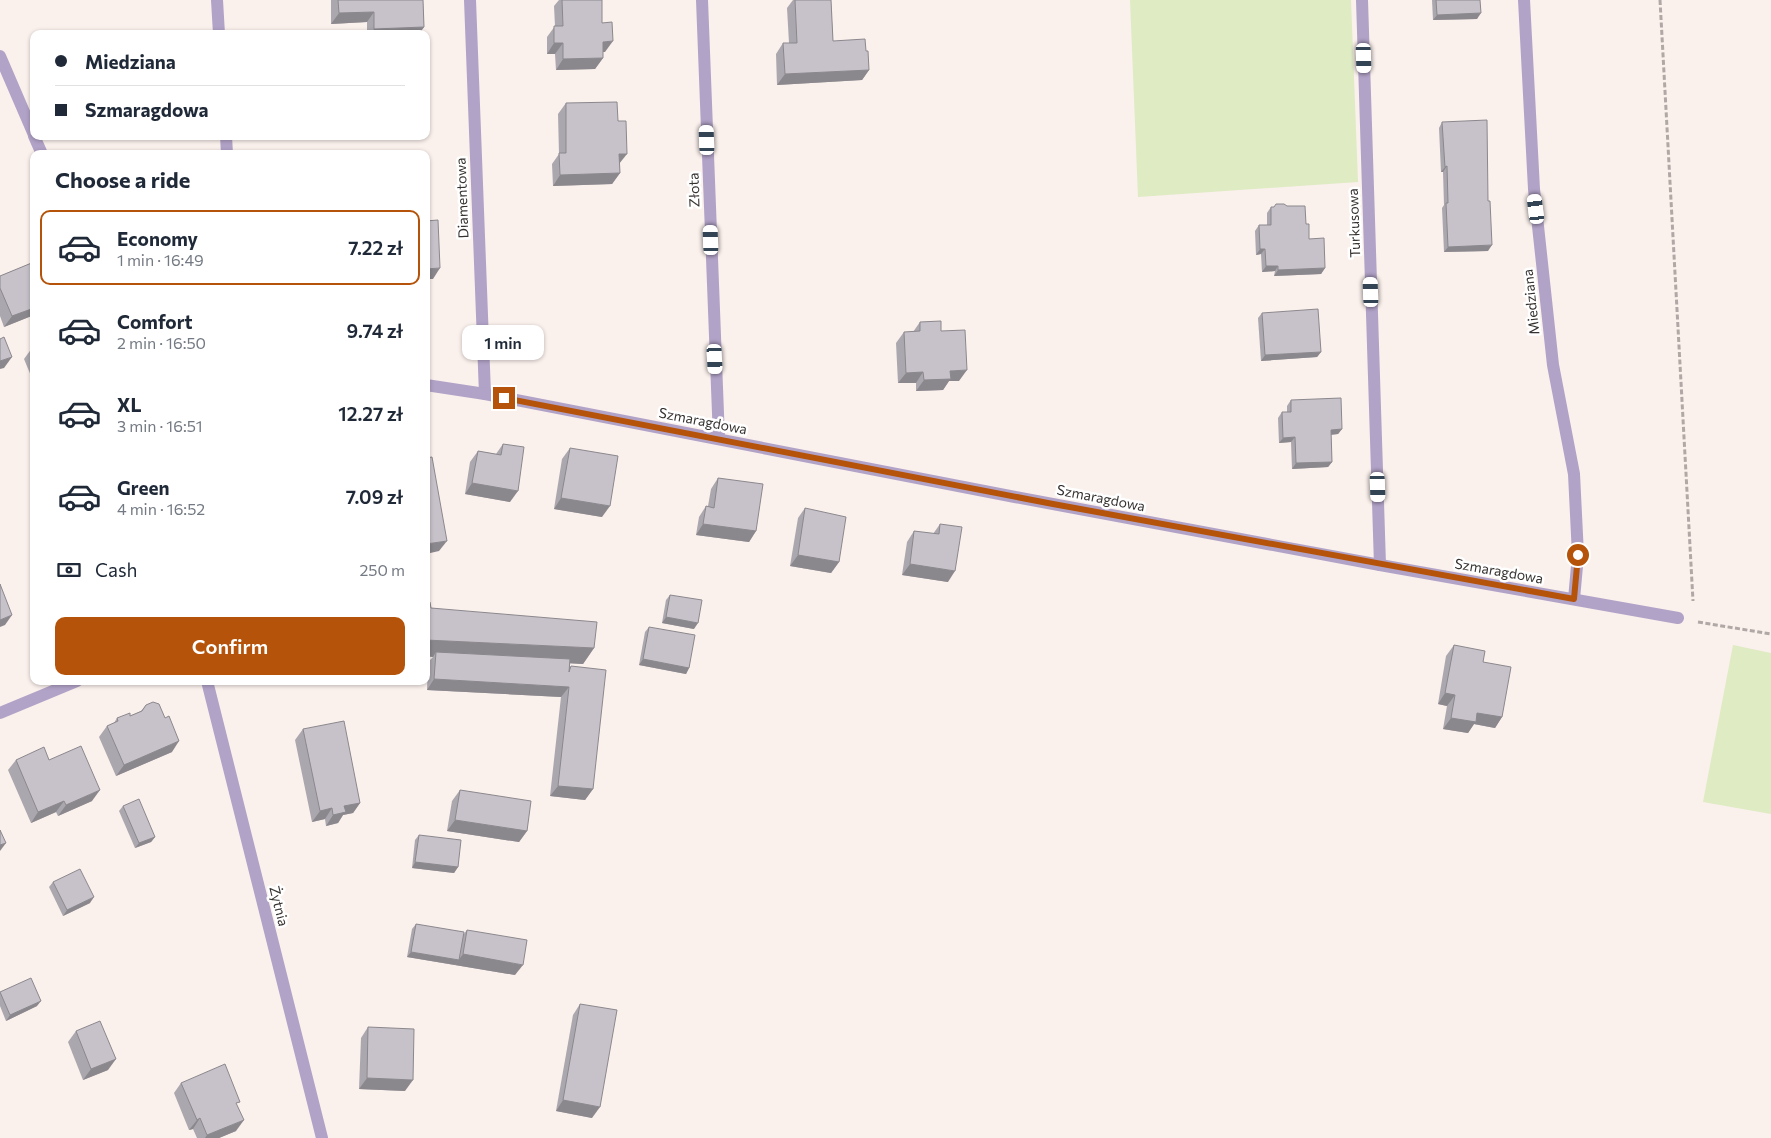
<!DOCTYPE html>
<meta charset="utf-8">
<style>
:root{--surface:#fff;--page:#f6f6f7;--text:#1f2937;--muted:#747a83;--line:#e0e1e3;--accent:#b45309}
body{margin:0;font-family:Commissioner,sans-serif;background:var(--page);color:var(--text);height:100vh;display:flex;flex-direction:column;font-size:19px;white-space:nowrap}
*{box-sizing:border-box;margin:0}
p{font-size:16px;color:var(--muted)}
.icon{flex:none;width:28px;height:28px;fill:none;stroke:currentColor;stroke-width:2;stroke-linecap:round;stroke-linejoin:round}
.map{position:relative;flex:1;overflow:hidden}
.panel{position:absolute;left:30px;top:150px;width:400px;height:535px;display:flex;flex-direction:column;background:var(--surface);border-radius:10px;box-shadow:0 1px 4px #0004}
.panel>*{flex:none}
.top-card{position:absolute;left:30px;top:30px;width:400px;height:110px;border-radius:10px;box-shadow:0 1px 4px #0004;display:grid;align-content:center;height:110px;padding:0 25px;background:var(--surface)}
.end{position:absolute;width:22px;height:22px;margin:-11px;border:6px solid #b45309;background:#fff;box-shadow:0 0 0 2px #fff}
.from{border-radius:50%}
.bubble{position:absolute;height:35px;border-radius:10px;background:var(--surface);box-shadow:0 1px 4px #0004;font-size:16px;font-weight:600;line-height:35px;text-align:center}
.car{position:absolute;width:15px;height:30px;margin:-15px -8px;border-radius:6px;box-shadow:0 0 4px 1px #0007;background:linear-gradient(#fff 24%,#345 0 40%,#fff 0 76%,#345 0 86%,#fff 0)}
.top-card b{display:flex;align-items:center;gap:18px;height:48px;font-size:19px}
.top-card b+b{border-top:1px solid var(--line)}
.top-card i{width:12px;height:12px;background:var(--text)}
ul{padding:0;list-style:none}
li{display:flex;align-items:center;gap:15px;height:75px;margin:0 10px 8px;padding:0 15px;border:2px solid transparent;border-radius:10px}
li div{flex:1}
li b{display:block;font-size:19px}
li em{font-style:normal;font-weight:600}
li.on{border-color:var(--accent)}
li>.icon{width:45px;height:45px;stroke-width:1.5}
h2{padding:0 25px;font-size:22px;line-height:60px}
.pay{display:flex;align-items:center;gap:12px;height:55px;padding:0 25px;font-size:19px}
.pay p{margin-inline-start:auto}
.primary-button{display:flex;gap:10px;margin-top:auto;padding:10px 25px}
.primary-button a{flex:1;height:58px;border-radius:10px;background:var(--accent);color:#fff;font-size:20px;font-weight:600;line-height:58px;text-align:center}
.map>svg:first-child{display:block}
</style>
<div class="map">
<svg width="1771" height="1138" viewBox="0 0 1771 1138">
<rect width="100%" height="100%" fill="#faf0ec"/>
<!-- green -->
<g fill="#deebc3">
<path d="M 1130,0 L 1351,0 L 1358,182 L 1138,197 Z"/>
<path d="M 1733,645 L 1771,653 L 1771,814 L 1703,802 Z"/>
</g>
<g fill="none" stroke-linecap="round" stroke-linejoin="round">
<!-- path -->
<g stroke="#b0a8a5" stroke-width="3" stroke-dasharray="5 2.5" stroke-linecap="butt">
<path d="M 1660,0 L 1693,601"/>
<path d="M 1698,622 L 1771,634"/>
</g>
<!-- minor -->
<g stroke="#b1a2c7" stroke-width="12">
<path d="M 217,0 L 219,34"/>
<path d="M 470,0 L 485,394"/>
<path d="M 702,0 L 719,439"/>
<path d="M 1362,0 L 1380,565"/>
<path d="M 1524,0 L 1534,189 L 1553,365 L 1574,474 L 1578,555 L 1574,599"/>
<path d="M 0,56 L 34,135"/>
<path d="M 34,136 L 42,154"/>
<path d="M 226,136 L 227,154"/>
<path d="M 426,385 L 485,394 L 1015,497 L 1380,565 L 1678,618"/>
<path d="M 207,681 L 322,1138"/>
<path d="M 0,713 L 77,681"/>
</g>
</g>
<!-- wall -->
<g fill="#aba7ae">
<path d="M 331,0 L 423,0 L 424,27 L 419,34 L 367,34 L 367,22 L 331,24 Z"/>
<path d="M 559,0 L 602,0 L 602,23 L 605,52 L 603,52 L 603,58 L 595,69 L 556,70 L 555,54 L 547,54 L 547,37 L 555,26 L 554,6 Z"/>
<path d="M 793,0 L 831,0 L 833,41 L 866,51 L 869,70 L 862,80 L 777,85 L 776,54 L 783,43 L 789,43 L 787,8 Z"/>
<path d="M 1432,0 L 1480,0 L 1477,19 L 1433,20 Z"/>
<path d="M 566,103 L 619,164 L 620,173 L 612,184 L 553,186 L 552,164 L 559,154 L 558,114 Z"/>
<path d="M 1442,122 L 1488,251 L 1444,252 L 1442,208 L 1444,205 L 1443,172 L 1441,172 L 1439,128 Z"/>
<path d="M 1271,207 L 1306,224 L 1309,239 L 1325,268 L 1321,274 L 1274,276 L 1275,271 L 1262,272 L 1261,254 L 1256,255 L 1255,231 L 1259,225 L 1267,225 L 1267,213 Z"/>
<path d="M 34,262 L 34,315 L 4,327 L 0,316 L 0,276 Z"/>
<path d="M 1262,313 L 1321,352 L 1317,357 L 1261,361 L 1258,318 Z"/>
<path d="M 920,322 L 959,381 L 949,381 L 943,390 L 916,391 L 916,383 L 898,383 L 896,343 L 904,332 L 913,332 Z"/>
<path d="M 34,347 L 34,383 L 24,359 L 32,348 Z"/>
<path d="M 1291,400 L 1342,429 L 1338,434 L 1331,435 L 1332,462 L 1328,467 L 1292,469 L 1291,442 L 1279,443 L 1278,418 L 1282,412 L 1287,412 L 1287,406 Z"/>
<path d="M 503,444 L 510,502 L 465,494 L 470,462 L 478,451 L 496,454 Z"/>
<path d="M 570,448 L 602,517 L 554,509 L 562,459 Z"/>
<path d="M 718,478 L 756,531 L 749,542 L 696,535 L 699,517 L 706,506 L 708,506 L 711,489 Z"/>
<path d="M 805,508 L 839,562 L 831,573 L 790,566 L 798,518 Z"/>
<path d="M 940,524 L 948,582 L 902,575 L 907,542 L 914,531 L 933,534 Z"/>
<path d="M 670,595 L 694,629 L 662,623 L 666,600 Z"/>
<path d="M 426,602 L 431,608 L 594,648 L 583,664 L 570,663 L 570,668 L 571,666 L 593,789 L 585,800 L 550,796 L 561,697 L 427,690 L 428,662 L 433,657 L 426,656 Z"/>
<path d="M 649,627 L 689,668 L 686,674 L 639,665 L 645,632 Z"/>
<path d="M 1454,645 L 1483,662 L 1502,717 L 1495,728 L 1474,724 L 1468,733 L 1443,729 L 1447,706 L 1438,704 L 1446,656 Z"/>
<path d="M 146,705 L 172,752 L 116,776 L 99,737 L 107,726 L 114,723 L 117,718 L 130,716 L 141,711 Z"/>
<path d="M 303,729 L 360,803 L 353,813 L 343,815 L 338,823 L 326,826 L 325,819 L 312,822 L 295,740 Z"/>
<path d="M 16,760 L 49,760 L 92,801 L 58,816 L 56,812 L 31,823 L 8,770 Z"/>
<path d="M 460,790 L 527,831 L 519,842 L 447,831 L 452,801 Z"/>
<path d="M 123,806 L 155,837 L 151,842 L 135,848 L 119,811 Z"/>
<path d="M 419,835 L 458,867 L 454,873 L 412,868 L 415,840 Z"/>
<path d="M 53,882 L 90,903 L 63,916 L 49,887 Z"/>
<path d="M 416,924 L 463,935 L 467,930 L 515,975 L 407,957 L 412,929 Z"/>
<path d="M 0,992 L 37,1006 L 6,1021 L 0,1006 Z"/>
<path d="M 580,1004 L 592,1118 L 556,1111 L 573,1015 Z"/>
<path d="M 368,1027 L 405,1091 L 359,1089 L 361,1038 Z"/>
<path d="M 76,1031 L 108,1070 L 83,1080 L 68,1042 Z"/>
<path d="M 181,1083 L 236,1131 L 219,1138 L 197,1138 L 193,1129 L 189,1130 L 174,1093 Z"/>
</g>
<!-- shaded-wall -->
<g fill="#8b888d">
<path d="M 374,12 L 367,22 L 331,24 L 339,13 Z"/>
<path d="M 1481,13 L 1477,19 L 1433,20 L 1437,15 Z"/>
<path d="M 424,27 L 419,34 L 371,34 L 374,29 Z"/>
<path d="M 613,41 L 605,52 L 595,52 L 603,42 Z"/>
<path d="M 554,43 L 563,43 L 555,54 L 547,54 Z"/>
<path d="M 603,58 L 595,69 L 556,70 L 563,59 Z"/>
<path d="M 869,70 L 862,80 L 777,85 L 785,74 Z"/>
<path d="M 619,154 L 627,154 L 619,164 Z"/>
<path d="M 1447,166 L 1443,172 L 1441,172 L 1445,167 Z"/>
<path d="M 620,173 L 612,184 L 553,186 L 560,175 Z"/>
<path d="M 1492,245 L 1488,251 L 1444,252 L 1448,247 Z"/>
<path d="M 1260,249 L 1265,249 L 1261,254 L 1256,255 Z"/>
<path d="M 1266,266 L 1278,266 L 1275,271 L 1262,272 Z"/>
<path d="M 440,268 L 433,279 L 426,279 L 426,269 Z"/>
<path d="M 1325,268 L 1321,274 L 1274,276 L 1278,270 Z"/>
<path d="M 34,308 L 34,315 L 4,327 L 12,316 Z"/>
<path d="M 1321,352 L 1317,357 L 1261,361 L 1265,355 Z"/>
<path d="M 12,357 L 4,368 L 0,369 L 0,361 Z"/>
<path d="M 967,370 L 959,381 L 949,381 L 943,390 L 916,391 L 924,380 L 950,371 Z"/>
<path d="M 923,372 L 916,383 L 898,383 L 906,373 Z"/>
<path d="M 1342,429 L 1338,434 L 1327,435 L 1331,430 Z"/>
<path d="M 1295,437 L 1291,442 L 1279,443 L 1283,438 Z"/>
<path d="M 1332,462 L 1328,467 L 1292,469 L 1296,463 Z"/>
<path d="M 472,483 L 518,491 L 510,502 L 465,494 Z"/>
<path d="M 561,498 L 610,506 L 602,517 L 554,509 Z"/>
<path d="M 703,524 L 756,531 L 749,542 L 696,535 Z"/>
<path d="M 447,541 L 439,551 L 426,554 L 426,544 Z"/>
<path d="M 798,555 L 839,562 L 831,573 L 790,566 Z"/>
<path d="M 910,564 L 955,571 L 948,582 L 902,575 Z"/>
<path d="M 12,615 L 5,625 L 0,627 L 0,620 Z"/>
<path d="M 666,617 L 698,623 L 694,629 L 662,623 Z"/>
<path d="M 426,640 L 594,648 L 583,664 L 436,657 L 436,652 L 433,657 L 426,656 Z"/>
<path d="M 643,659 L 689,668 L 686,674 L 639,665 Z"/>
<path d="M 434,679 L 569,687 L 561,697 L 427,690 Z"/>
<path d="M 1445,693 L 1455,695 L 1447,706 L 1438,704 Z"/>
<path d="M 1477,713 L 1502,717 L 1495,728 L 1474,724 L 1468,733 L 1443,729 L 1451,718 Z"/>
<path d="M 179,741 L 172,752 L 116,776 L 124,765 Z"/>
<path d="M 558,786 L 593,789 L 585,800 L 550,796 Z"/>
<path d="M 100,790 L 92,801 L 58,816 L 66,805 Z"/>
<path d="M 64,801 L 56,812 L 31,823 L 38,812 Z"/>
<path d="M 360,803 L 353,813 L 343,815 L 338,823 L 326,826 L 333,815 L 344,806 Z"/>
<path d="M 332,808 L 325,819 L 312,822 L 320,811 Z"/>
<path d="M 455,820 L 527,831 L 519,842 L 447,831 Z"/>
<path d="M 155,837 L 151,842 L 135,848 L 139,843 Z"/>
<path d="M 6,843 L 0,851 L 0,845 Z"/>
<path d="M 415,862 L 458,867 L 454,873 L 412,868 Z"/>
<path d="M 94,897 L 90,903 L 63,916 L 67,910 Z"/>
<path d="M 411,952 L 459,960 L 455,965 L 407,957 Z"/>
<path d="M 463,954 L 523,965 L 515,975 L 455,965 Z"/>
<path d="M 41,1001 L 37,1006 L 6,1021 L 10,1015 Z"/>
<path d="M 116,1059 L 108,1070 L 83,1080 L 91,1069 Z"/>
<path d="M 367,1078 L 413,1080 L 405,1091 L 359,1089 Z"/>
<path d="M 563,1100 L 600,1107 L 592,1118 L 556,1111 Z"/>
<path d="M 200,1118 L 193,1129 L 189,1130 L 197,1120 Z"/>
<path d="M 244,1120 L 236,1131 L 219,1138 L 205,1138 L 207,1135 Z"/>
</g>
<!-- building -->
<g fill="#c7c2ca" stroke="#8b888d">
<path d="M 338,0 L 423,0 L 424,27 L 374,29 L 374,12 L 339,13 Z"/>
<path d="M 562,0 L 602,0 L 602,23 L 612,22 L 613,41 L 603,42 L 603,58 L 563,59 L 563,43 L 554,43 L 554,26 L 563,26 Z"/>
<path d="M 795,0 L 831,0 L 833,41 L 865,39 L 866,51 L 868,51 L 869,70 L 785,74 L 783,43 L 797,43 Z"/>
<path d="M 1436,0 L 1480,0 L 1481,13 L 1437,15 Z"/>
<path d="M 617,102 L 618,121 L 626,121 L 627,154 L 619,154 L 620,173 L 560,175 L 559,153 L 566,153 L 566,103 Z"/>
<path d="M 1487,120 L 1488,201 L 1490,201 L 1492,245 L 1448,247 L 1446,203 L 1448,203 L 1447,166 L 1445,167 L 1442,122 Z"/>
<path d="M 1276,204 L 1284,204 L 1287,206 L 1305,206 L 1306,224 L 1309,224 L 1309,239 L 1324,238 L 1325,268 L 1278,270 L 1278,266 L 1266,266 L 1265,249 L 1260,249 L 1259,225 L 1271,225 L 1271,207 L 1274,207 Z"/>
<path d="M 438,220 L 440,268 L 426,269 L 426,221 Z"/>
<path d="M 34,262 L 34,308 L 12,316 L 0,288 L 0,276 Z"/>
<path d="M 1318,309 L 1321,352 L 1265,355 L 1262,313 Z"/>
<path d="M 941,321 L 941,331 L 965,330 L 967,370 L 950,371 L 951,379 L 924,380 L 923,372 L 906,373 L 904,332 L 920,331 L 920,322 Z"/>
<path d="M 4,337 L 12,357 L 0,361 L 0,339 Z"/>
<path d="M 1341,398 L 1342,429 L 1331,430 L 1332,462 L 1296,463 L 1295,437 L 1283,438 L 1282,412 L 1291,412 L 1291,400 Z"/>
<path d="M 503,444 L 524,447 L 518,491 L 472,483 L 478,451 L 501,455 Z"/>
<path d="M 570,448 L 618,456 L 610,506 L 561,498 Z"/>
<path d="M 432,457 L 447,541 L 426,544 L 426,458 Z"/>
<path d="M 718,478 L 763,484 L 756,531 L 703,524 L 706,506 L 714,508 Z"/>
<path d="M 805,508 L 846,517 L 839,562 L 798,555 Z"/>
<path d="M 940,524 L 962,527 L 955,571 L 910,564 L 914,531 L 939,534 Z"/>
<path d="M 0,584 L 12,615 L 0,620 Z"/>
<path d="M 670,595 L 702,600 L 698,623 L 666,617 Z"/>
<path d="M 426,602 L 430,602 L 431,608 L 597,622 L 594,648 L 426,640 Z"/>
<path d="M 649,627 L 695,635 L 689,668 L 643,659 Z"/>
<path d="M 1454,645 L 1485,651 L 1483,662 L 1511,667 L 1502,717 L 1477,713 L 1476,722 L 1451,718 L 1455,695 L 1445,693 Z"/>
<path d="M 436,652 L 570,659 L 569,672 L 571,666 L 606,670 L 593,789 L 558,786 L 569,687 L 434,679 Z"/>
<path d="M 153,702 L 159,704 L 165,718 L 169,716 L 179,741 L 124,765 L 107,726 L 118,721 L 117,718 L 130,713 L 130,716 L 142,711 L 146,705 Z"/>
<path d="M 344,721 L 360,803 L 344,806 L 346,812 L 333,815 L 332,808 L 320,811 L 303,729 Z"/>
<path d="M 81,746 L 100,790 L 66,805 L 64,801 L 38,812 L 16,760 L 44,747 L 49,760 Z"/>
<path d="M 460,790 L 531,801 L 527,831 L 455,820 Z"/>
<path d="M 139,799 L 155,837 L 139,843 L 123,806 Z"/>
<path d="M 0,830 L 6,843 L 0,845 Z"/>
<path d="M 419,835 L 461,840 L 458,867 L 415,862 Z"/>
<path d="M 80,869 L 94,897 L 67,910 L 53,882 Z"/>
<path d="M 416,924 L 464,932 L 459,960 L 411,952 Z"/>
<path d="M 467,930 L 527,940 L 523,965 L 463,954 Z"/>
<path d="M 31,978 L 41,1001 L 10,1015 L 0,992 Z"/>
<path d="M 580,1004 L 617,1010 L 600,1107 L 563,1100 Z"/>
<path d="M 100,1021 L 116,1059 L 91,1069 L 76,1031 Z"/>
<path d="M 368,1027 L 414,1029 L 413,1080 L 367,1078 Z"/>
<path d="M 225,1064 L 240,1102 L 236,1103 L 244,1120 L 207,1135 L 200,1118 L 197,1120 L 181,1083 Z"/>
</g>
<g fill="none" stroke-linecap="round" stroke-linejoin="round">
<!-- route -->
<path stroke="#b45309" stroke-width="6" d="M 504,398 L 1053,504 L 1574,599 L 1578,555"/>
</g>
<g text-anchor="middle" stroke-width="5" stroke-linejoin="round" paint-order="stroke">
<!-- street labels -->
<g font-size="14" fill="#363230" stroke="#fff">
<text transform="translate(694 190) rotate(-92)" y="5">Złota</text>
<text transform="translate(462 198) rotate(-92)" y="5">Diamentowa</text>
<text transform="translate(1354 223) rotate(-92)" y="5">Turkusowa</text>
<text transform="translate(1531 302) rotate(-96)" y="5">Miedziana</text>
<text transform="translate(703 421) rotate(11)" y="5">Szmaragdowa</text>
<text transform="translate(1101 498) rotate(11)" y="5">Szmaragdowa</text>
<text transform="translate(1499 571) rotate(10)" y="5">Szmaragdowa</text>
<text transform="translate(279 906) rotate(76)" y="5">Żytnia</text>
</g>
</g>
</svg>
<i class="end from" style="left:1578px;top:555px"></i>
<i class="end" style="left:504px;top:398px"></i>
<div class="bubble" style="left:462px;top:325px;width:82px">1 min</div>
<i class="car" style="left:1364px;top:58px;rotate:178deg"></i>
<i class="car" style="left:707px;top:140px;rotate:358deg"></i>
<i class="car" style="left:1536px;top:209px;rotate:353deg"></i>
<i class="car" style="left:711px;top:240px;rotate:358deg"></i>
<i class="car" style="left:1371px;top:292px;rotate:358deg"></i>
<i class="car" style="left:715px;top:359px;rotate:177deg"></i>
<i class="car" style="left:1378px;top:487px;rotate:178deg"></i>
<div class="top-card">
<b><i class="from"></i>Miedziana</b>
<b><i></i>Szmaragdowa</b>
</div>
<section class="panel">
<h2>Choose a ride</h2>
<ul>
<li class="on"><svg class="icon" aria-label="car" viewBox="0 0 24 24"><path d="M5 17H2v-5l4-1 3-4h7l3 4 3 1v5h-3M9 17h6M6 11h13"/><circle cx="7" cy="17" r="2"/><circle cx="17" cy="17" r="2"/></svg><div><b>Economy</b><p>1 min · 16:49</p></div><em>7.22 zł</em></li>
<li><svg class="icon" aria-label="car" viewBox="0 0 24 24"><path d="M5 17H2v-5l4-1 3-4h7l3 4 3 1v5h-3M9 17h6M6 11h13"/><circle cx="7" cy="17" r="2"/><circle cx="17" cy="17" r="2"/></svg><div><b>Comfort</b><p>2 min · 16:50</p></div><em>9.74 zł</em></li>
<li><svg class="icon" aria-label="car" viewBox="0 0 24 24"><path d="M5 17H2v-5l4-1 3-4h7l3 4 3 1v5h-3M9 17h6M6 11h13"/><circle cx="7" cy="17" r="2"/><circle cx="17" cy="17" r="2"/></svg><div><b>XL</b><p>3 min · 16:51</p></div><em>12.27 zł</em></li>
<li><svg class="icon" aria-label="car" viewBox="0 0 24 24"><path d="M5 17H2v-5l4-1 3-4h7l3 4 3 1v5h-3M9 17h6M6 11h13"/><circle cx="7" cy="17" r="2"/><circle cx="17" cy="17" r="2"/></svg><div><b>Green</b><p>4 min · 16:52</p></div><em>7.09 zł</em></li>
</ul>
<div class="pay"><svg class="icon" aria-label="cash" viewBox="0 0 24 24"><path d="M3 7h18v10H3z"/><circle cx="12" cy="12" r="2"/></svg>Cash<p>250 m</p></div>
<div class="primary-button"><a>Confirm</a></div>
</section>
</div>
